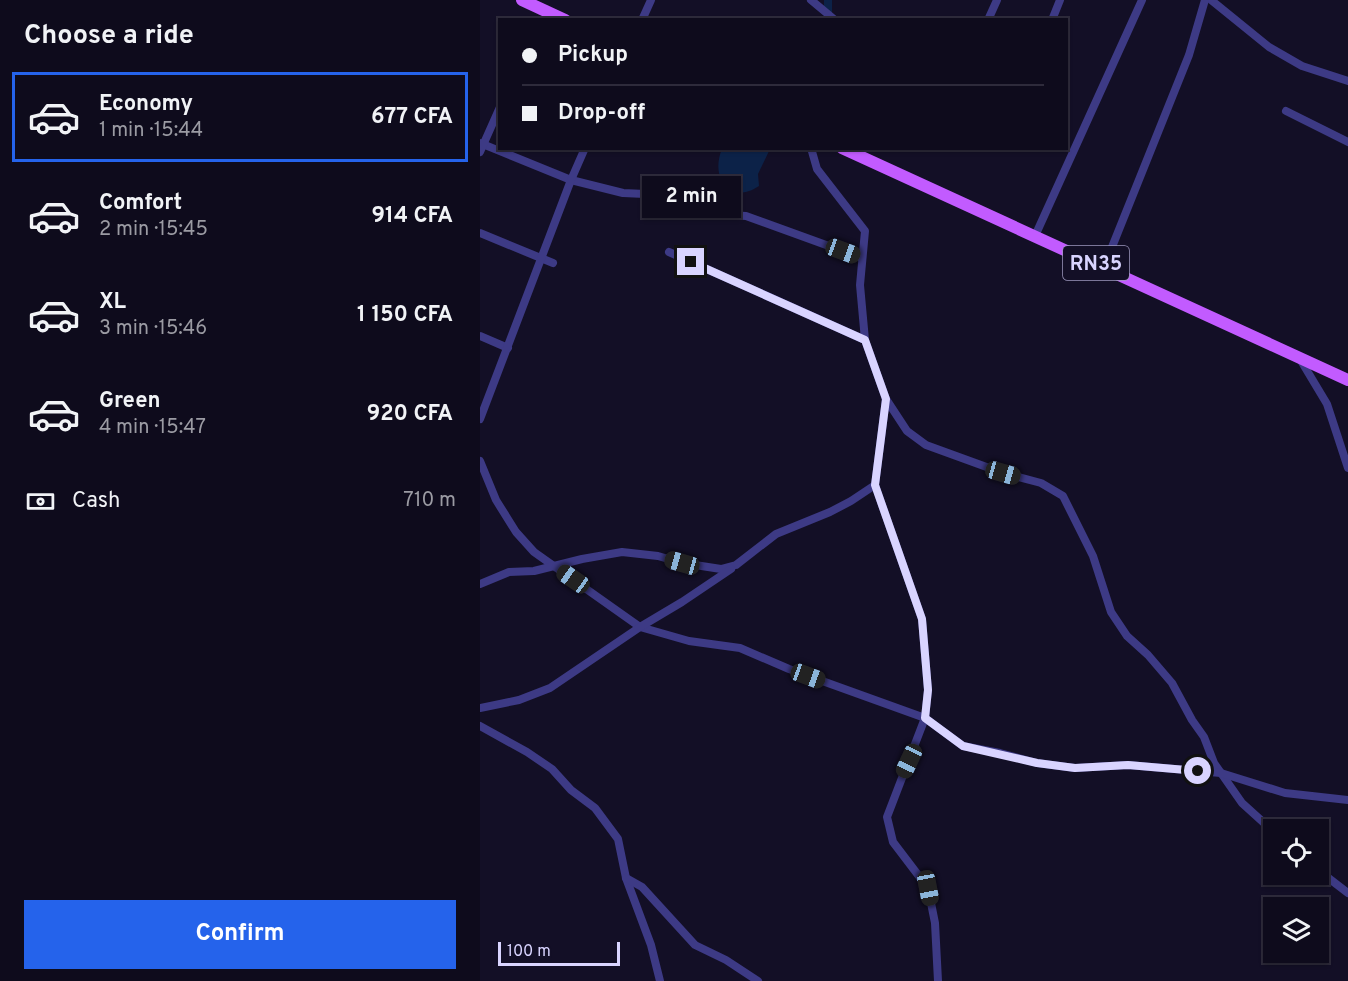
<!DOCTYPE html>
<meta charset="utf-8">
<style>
:root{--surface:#0e0b1c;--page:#1c1929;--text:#f1f3f6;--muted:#9b9ba3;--line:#2e2b3b;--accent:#2563eb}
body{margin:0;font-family:Overpass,sans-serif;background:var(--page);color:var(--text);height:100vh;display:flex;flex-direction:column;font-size:22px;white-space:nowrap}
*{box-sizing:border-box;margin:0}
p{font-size:20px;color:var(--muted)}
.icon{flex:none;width:33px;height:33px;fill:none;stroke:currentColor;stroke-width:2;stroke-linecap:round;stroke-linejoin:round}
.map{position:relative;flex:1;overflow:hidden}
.details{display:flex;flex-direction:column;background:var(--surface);width:480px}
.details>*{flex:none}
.top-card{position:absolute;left:18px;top:18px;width:570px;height:132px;border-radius:0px;box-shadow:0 2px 4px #0004,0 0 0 2px var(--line);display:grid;align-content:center;height:132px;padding:0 24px;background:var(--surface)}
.controls{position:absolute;left:783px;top:819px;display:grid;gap:12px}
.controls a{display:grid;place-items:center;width:66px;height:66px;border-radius:0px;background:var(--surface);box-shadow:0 2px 4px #0004,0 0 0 2px var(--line);font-size:30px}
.scale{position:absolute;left:18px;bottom:15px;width:122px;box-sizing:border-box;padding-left:6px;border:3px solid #d9d4ff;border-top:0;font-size:16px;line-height:21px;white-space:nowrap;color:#d9d4ff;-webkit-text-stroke:4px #130f26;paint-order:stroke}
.end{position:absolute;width:27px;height:27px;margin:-14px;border:8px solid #d9d4ff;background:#111;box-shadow:0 0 0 3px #111}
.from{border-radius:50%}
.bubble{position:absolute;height:42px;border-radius:0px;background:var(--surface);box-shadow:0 2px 4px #0004,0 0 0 2px var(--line);font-size:20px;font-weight:700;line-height:42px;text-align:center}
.car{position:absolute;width:18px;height:36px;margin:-18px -9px;border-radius:8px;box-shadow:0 0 4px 2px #0007;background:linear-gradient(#222 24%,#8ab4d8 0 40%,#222 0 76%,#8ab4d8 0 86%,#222 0)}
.top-card b{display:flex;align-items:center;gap:21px;height:57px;font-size:22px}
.top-card b+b{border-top:2px solid var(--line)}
.top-card i{width:15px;height:15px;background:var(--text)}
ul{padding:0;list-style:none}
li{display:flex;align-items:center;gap:18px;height:90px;margin:0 12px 9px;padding:0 12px;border:3px solid transparent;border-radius:0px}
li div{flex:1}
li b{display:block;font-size:22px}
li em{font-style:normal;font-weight:700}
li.selected{border-color:var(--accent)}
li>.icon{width:54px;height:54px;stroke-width:1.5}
h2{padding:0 24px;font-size:27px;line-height:72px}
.pay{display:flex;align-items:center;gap:15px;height:66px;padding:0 24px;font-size:22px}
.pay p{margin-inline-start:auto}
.button{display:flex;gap:12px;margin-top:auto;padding:12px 24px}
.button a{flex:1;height:69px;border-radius:0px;background:var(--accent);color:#fff;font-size:24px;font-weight:700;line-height:69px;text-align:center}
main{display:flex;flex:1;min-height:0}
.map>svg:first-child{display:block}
</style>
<main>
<section class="details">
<h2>Choose a ride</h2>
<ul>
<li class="selected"><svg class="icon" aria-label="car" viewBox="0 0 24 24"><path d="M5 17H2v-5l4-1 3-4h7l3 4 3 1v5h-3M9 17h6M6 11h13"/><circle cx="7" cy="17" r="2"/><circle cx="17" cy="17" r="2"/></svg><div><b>Economy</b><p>1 min · 15:44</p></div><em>677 CFA</em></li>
<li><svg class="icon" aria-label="car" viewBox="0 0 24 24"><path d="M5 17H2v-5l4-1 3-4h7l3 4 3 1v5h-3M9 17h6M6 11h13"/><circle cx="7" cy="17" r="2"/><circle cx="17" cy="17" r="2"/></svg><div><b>Comfort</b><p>2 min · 15:45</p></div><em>914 CFA</em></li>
<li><svg class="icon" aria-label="car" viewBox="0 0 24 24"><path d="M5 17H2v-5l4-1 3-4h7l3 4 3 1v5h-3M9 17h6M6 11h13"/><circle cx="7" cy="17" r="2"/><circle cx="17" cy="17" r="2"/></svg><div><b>XL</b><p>3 min · 15:46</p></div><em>1 150 CFA</em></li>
<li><svg class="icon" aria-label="car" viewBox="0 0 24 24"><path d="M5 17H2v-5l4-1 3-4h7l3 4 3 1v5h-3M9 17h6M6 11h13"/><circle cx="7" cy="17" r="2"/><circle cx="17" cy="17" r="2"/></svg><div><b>Green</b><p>4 min · 15:47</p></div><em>920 CFA</em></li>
</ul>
<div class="pay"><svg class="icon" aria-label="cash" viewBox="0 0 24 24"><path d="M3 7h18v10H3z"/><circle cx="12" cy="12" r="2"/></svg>Cash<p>710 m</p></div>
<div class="button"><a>Confirm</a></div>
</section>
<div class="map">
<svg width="868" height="981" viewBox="0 0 868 981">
<rect width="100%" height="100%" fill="#130f26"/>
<!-- water -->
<path fill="#0c2248" d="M 242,149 L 290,149 L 278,174 L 279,186 C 249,206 230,177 242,149 Z"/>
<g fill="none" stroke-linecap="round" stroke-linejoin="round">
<!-- canal -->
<path stroke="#0c2248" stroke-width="8" d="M 348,20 L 348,0"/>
<!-- street -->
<g stroke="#3d3a85" stroke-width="8">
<path d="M 331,0 L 355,20"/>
<path d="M 731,0 L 789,47 L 822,66 L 868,81"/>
<path d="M 162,20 L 171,0"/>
<path d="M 508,20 L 517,0"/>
<path d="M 572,20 L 580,0"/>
<path d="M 806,111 L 868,142"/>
<path d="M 0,143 L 91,180 L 143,193 L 187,195 L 234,214 L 266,216 L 382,258"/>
<path d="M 331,148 L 337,169 L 385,231 L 380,285 L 385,340 L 406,399 L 395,485 L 442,619 L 448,690 L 445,718 L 407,817 L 413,842 L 448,888 L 455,923 L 458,981"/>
<path d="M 0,152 L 20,107"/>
<path d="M 0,233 L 73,263"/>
<path d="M 555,236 L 662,0"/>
<path d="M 189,252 L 385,340"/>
<path d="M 624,267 L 709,55 L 725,0"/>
<path d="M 0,336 L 28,348"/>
<path d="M 820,359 L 847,404 L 868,468"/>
<path d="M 406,399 L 427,431 L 446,445 L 523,473 L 561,483 L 583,496 L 613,556 L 631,612 L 647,636 L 668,655 L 692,683 L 712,720 L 724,737 L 734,763 L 762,803 L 794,832"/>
<path d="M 0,419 L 91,180 L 105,148"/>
<path d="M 0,461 L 16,500 L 36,532 L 54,552 L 160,627 L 209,641 L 260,648 L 309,669 L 445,718 L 483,746 L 520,753 L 557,763 L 595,768 L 648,765 L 741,773 L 805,793 L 868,800"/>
<path d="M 0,584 L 29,572 L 54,571 L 102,559 L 142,552 L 178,556 L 202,563 L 241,569 L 256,565 L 296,534 L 350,512 L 371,501 L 395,485"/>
<path d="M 0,708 L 39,700 L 70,688 L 160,627 L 202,602 L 251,569"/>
<path d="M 0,726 L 47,752 L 72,769 L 91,790 L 115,808 L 138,839 L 146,878 L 171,945 L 180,981"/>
<path d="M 838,870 L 868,893"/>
<path d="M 146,878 L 162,887 L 215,945 L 246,960 L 278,981"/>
</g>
<!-- primary -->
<g stroke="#c25bff" stroke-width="12">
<path d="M 42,0 L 85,20"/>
<path d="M 362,148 L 868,380"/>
</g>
</g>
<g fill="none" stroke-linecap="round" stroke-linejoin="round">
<!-- route -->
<path stroke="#d9d4ff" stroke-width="8" d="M 211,262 L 385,340 L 406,399 L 395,485 L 442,619 L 448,690 L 445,718 L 483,746 L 557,763 L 595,768 L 648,765 L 718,771"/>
</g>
<g text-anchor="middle" stroke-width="4.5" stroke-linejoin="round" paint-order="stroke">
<!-- shield labels -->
<rect fill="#130f26" stroke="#9e99be" stroke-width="1.5" x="583" y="246" width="66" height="34" rx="4.5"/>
<g font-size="20" font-weight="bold" fill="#d9d4ff">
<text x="616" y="270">RN35</text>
</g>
</g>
</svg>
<div class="controls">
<a><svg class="icon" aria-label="locate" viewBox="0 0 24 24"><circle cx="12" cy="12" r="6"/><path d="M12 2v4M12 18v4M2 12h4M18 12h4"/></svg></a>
<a><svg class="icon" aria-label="layers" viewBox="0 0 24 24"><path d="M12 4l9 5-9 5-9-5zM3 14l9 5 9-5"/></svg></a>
</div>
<div class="scale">100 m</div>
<i class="end from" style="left:718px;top:771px"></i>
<i class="end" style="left:211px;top:262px"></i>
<div class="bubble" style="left:162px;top:176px;width:99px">2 min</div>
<i class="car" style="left:363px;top:251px;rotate:110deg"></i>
<i class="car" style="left:523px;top:473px;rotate:106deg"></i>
<i class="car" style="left:202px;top:563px;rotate:286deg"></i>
<i class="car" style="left:93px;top:579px;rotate:305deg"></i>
<i class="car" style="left:328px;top:676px;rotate:110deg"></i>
<i class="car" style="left:429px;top:761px;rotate:205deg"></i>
<i class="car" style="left:448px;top:888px;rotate:169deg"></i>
<div class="top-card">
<b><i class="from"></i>Pickup</b>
<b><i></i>Drop-off</b>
</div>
</div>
</main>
